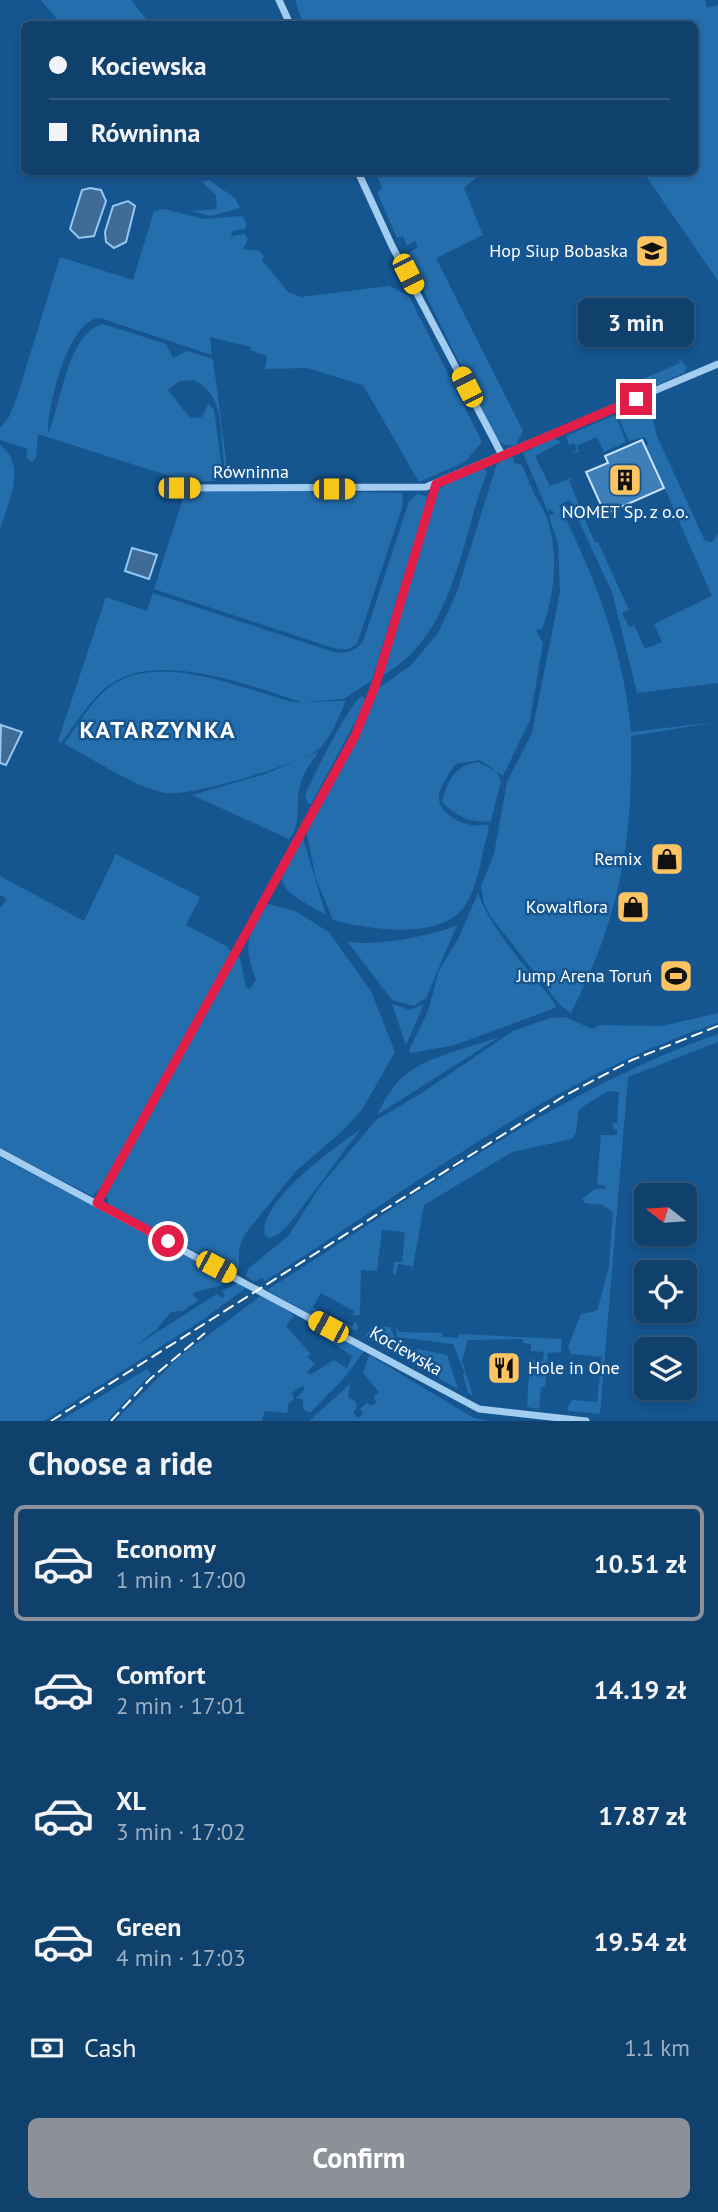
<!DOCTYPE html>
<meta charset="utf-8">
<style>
:root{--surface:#10406c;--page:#1e4b74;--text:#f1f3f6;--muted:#9cafc2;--line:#30597f;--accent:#8c9099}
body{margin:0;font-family:"PT Sans",sans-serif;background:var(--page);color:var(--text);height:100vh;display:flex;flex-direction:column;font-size:26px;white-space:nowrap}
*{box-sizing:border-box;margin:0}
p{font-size:23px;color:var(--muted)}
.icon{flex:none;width:38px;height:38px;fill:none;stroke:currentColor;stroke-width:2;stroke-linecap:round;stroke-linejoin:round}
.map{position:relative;height:1421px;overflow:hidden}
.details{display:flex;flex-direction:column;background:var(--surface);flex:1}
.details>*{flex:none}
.hud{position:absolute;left:21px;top:21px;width:677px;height:154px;border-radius:10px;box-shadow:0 4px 10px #0003,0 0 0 2px var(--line);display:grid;align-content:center;height:154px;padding:0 28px;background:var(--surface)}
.needle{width:46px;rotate:287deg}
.controls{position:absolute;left:634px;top:1183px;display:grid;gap:14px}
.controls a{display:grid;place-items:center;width:63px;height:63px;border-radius:10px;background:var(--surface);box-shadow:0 4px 10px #0003,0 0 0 2px var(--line);font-size:35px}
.end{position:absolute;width:32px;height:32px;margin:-16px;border:9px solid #e11d48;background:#fff;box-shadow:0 0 0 4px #fff}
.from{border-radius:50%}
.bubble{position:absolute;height:49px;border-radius:10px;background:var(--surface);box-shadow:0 4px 10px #0003,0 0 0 2px var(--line);font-size:23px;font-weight:700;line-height:49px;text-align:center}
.car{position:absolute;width:21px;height:42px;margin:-21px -10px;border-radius:9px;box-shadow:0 0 5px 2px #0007;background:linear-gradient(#f5c518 24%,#345 0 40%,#f5c518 0 76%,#345 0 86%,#f5c518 0)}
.hud b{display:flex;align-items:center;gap:24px;height:66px;font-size:26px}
.hud b+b{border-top:2px solid var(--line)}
.hud i{width:18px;height:18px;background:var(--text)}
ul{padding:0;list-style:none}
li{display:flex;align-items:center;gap:21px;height:116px;margin:0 14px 10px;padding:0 14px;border:4px solid transparent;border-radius:10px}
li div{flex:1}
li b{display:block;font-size:26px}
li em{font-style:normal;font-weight:700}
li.active{border-color:var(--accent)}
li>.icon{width:63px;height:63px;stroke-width:1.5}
h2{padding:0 28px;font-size:32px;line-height:84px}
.pay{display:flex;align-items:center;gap:18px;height:77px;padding:0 28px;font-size:26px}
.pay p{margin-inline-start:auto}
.action{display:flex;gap:14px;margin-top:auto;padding:14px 28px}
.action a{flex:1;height:80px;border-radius:10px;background:var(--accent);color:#fff;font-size:28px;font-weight:700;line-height:80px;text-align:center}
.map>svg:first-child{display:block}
</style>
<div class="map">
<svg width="718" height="1421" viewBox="0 0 718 1421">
<rect width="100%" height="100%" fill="#155590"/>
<!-- green -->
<g fill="#256ead">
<path d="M 41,0 L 131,0 L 150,24 L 61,24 Z"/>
<path d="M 295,0 L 705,0 L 707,8 L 718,5 L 718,281 L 643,172 L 695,172 L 695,24 L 312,24 L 310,20 L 303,24 Z"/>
<path d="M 372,172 L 483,172 L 464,188 L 483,235 L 436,258 L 523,431 L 516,445 L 504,445 L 497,439 L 406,255 L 418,247 L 415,241 L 407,246 L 403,236 L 397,238 L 377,192 L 382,189 L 377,175 L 372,178 Z"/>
<path d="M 209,180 L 235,198 L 240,208 L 211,216 L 191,211 L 217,209 L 216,195 L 202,182 Z"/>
<path d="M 164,209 L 204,219 L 242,216 L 247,224 L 245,229 L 232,231 L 231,236 L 245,234 L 248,239 L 243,249 L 259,251 L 264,256 L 262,260 L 288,292 L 301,297 L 389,286 L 409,296 L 482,442 L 465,462 L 419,482 L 363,385 L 307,368 L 265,369 L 267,356 L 250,350 L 251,347 L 210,337 L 212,355 L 100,318 C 68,319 47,408 48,434 C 62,404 66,334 103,324 L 166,344 L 173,358 L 187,351 L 213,359 L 229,482 C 215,450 233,399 194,380 L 179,381 L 168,390 L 190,418 L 202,417 L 208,404 L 214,410 L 222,469 L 217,481 L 188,482 L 38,434 L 36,458 L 32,462 L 26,457 L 28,449 L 0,440 L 0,428 L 9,417 L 17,397 L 60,257 L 133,280 L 154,211 Z"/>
<path d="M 679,359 L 687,367 L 684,373 L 630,397 L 622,395 L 619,389 L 621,383 L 624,387 L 680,363 Z"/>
<path d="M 650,401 L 656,434 L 705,541 L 712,542 L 718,534 L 718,683 L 637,693 L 612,592 L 569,500 L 559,505 C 595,578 624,650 631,732 L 718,722 L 631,736 C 633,842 620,917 571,1013 L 560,1005 L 491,917 L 484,903 L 481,886 L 494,854 L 507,782 L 532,733 L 560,592 L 558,544 L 549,516 L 554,513 L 550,509 L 548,512 L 523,453 L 554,438 L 561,442 L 535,456 L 550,486 L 575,477 L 569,481 L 595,543 L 598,542 L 629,610 L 622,613 L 629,627 L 634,625 L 645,649 L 662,642 L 654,624 L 712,596 L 646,446 L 649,445 L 645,437 L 629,441 L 617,414 Z"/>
<path d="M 615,415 L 626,442 L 604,452 L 597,437 L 577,446 L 579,452 L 572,453 L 577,450 L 574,443 L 569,445 L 566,436 Z"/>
<path d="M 0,445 C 28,466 8,502 0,529 Z"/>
<path d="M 513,457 L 514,463 L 522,465 L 530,484 L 524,485 L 531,485 C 533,494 539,501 543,509 C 560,545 556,592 542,629 L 536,630 L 543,643 L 530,720 L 503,776 L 480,760 L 456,764 C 450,771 437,791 439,800 C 442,817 471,830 487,824 L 489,829 C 481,853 479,887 464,907 C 439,941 367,929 333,920 L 316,879 L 306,830 L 376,690 L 411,665 L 438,633 L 457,592 L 496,466 L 503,458 Z"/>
<path d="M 484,468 L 487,472 C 460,542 455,635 382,676 L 437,491 L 447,483 Z"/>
<path d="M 186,489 L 402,493 L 403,505 L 357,644 L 349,649 L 336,649 L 154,589 Z"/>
<path d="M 417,494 L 426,496 L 427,501 L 372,680 L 344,699 L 303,702 L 346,701 C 339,716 332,736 320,748 C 302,764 190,797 166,793 C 138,789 90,757 64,744 C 77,726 90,703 107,689 C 154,649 241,688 292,702 L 301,702 C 252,686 162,652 114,682 C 92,695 77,723 61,743 L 58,741 L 106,597 L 147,611 L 153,593 L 334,652 C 347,654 357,651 364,639 L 409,501 Z"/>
<path d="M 362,696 L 367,700 L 311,804 L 308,804 L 305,795 C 314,775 347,706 362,696 Z"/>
<path d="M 319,751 C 311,762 303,773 300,786 C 295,805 302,825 289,839 L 192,795 L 265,774 Z"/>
<path d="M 478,762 L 497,772 L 501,781 L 491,821 C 471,824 456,816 442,802 C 447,781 455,765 478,762 Z"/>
<path d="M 303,838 L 326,915 C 310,904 282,895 281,875 Z"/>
<path d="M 116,854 L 200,897 L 186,925 L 228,947 L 231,952 L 104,1184 L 92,1196 L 0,1148 L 0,908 L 7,899 L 0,895 L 0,876 L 84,921 Z"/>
<path d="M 478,893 C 493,934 529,968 555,1004 L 555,1008 L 455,1045 L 411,1053 L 409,1050 L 428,1011 L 439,970 L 458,939 Z"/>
<path d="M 268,904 L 295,911 L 329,932 L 371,991 L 395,1052 L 362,1110 L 341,1132 L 296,1171 L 245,1234 L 239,1248 L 239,1269 L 234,1272 L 109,1205 L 106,1195 L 236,958 L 240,957 L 246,987 L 250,989 L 256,980 C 243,943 246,936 268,904 Z"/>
<path d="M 457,925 L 426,998 L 414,1006 L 392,1000 L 347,941 C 368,948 437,935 457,925 Z"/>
<path d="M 392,1004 L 410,1010 L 424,1004 L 406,1045 Z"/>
<path d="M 718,1013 L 718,1023 C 553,1077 411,1189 265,1281 L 262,1278 L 254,1282 L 246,1276 L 248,1269 L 289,1235 L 321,1185 L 376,1120 L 420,1094 L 513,1031 L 550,1018 L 565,1017 L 592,1029 L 600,1025 L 662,1026 Z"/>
<path d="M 718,1034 L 718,1042 L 628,1077 L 600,1414 L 568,1411 L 567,1408 L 572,1400 L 597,1402 L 602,1357 L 571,1354 L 568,1347 L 581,1314 L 597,1311 L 609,1267 L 613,1212 L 603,1205 L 585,1203 L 582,1199 L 595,1189 L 606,1189 L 606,1186 L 597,1184 L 601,1135 L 617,1135 L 617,1130 L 614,1129 L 612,1123 L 617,1123 L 619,1092 L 608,1091 L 579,1109 L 576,1132 L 572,1139 L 512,1152 L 424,1205 L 412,1273 L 412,1266 L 398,1264 L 396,1274 L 393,1274 L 394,1262 L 402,1262 L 405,1232 L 382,1230 L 377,1271 L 361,1270 L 360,1315 L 353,1315 L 354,1311 L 321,1293 L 313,1307 L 352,1327 L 355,1322 L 358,1326 L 357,1331 L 313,1312 L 312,1315 L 267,1290 C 413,1198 555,1091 718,1034 Z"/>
<path d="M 498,1038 L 377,1115 C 384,1100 395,1081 410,1071 C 431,1057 473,1045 498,1038 Z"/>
<path d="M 360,1130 L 291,1222 L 279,1234 L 270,1238 L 265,1236 C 255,1204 336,1146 360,1130 Z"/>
<path d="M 0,1157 L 233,1279 L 219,1286 L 195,1292 L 193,1295 L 199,1300 L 183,1311 L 171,1312 L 157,1329 L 135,1346 L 217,1294 L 221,1298 L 225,1296 L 222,1291 L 239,1282 L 247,1287 L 204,1319 L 44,1421 L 0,1421 Z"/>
<path d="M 262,1295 L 294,1315 L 286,1326 L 311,1354 L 307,1357 L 315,1364 L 307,1372 L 310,1375 L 334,1360 L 347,1368 L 352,1356 L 327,1339 L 330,1333 L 364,1351 L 345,1377 L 310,1413 L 303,1409 L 303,1400 L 296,1398 L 305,1389 L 302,1386 L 292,1393 L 294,1399 L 289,1403 L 287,1413 L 265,1411 L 262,1421 L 115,1421 L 179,1357 Z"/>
<path d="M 372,1327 L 390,1327 L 400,1351 L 395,1353 L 383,1347 L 389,1345 L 386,1337 L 379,1338 L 377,1344 L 365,1336 Z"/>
<path d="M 396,1328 L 399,1332 L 442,1333 L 442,1337 L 458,1338 L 459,1334 L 562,1339 L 561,1352 L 548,1353 L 545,1387 L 541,1387 L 539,1409 L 527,1407 L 530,1359 L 543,1361 L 544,1352 L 531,1351 L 531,1344 L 523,1343 L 523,1339 L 468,1340 L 462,1361 L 473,1396 L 468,1393 L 463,1375 L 465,1374 L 453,1344 L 397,1337 Z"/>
<path d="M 418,1349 L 447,1355 L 458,1389 L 409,1362 L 412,1353 Z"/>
<path d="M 369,1355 L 472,1417 L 487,1421 L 309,1421 L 350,1384 L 348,1397 L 356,1402 L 357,1408 L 353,1413 L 359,1418 L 363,1413 L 360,1409 L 367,1403 L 371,1406 L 376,1403 L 374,1396 L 379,1392 L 363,1373 Z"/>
<path d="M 147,1369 L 151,1374 L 107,1421 L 59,1421 Z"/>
</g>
<!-- water -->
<g fill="#3e6c96" stroke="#94c8f3" stroke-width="2">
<path d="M 90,188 L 101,190 L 106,201 L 94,236 L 79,238 L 70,229 L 82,190 Z"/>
<path d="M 128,201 L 135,206 L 126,242 L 114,248 L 106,242 L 105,232 L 113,206 Z"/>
<path d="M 132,548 L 157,555 L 149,579 L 125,571 Z"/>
<path d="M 1,725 L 22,732 L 6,765 L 0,763 Z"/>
</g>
<!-- building -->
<path fill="#3e7fb9" stroke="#c9e4fc" stroke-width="2" d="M 642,440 L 664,488 L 605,514 L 586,472 L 608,463 L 605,456 Z"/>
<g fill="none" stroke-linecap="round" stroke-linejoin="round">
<!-- minor -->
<g stroke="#a2ccf0" stroke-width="7">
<path d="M 279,0 L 290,24"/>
<path d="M 358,172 L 392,246 L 502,455"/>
<path d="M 179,488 L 426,487 L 718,364"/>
<path d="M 0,1152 L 479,1409 L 586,1421"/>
<path d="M 97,1203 L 355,735 L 376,684 L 436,484"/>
</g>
<!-- rail -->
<g stroke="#fff" stroke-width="2" stroke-dasharray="12 5" stroke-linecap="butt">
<path d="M 51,1421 L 564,1096 L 632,1060 L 718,1026"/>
<path d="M 111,1421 L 150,1379 L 205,1333"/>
</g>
</g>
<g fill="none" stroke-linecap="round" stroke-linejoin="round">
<!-- route -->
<path stroke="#e11d48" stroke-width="9" d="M 168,1241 L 97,1203 L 355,736 L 376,684 L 436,484 L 636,399"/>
</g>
<!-- icons -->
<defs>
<symbol id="school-square" viewBox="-11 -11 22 22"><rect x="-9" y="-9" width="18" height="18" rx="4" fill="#ffc462" stroke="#155590"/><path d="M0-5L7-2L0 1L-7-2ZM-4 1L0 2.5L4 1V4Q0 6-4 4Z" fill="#111"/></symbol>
<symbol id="building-square" viewBox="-11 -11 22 22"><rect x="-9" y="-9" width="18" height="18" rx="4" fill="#ffc462" stroke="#155590"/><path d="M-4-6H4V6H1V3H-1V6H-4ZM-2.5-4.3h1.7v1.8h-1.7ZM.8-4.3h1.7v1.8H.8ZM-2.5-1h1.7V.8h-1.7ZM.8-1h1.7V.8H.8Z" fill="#111"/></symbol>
<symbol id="shop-square" viewBox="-11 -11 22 22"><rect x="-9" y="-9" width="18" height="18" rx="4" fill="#ffc462" stroke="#155590"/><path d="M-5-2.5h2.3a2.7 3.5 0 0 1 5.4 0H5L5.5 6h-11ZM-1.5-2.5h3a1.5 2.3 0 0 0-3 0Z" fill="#111"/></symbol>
<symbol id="stadium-square" viewBox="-11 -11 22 22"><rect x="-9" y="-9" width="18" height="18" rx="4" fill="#ffc462" stroke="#155590"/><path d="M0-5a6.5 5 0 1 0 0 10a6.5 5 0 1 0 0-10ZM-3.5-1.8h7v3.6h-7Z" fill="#111"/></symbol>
<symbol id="restaurant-square" viewBox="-11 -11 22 22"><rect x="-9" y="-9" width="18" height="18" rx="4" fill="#ffc462" stroke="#155590"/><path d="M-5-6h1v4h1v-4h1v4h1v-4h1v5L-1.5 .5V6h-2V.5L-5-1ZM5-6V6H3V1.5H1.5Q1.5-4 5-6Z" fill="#111"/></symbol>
</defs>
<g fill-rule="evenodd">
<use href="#school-square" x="633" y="232" width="38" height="38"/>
<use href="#building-square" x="606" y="461" width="38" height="38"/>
<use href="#shop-square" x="648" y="840" width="38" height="38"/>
<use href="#shop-square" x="614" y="888" width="38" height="38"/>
<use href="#stadium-square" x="657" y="957" width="38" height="38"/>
<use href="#restaurant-square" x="485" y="1349" width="38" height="38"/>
</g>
<g text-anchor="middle" stroke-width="5" stroke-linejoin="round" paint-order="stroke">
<!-- poi labels -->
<g font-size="18" fill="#fff" stroke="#155590" text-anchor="end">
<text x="628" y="257">Hop Siup Bobaska</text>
<text x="625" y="518" text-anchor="middle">NOMET Sp. z o.o.</text>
<text x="642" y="865">Remix</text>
<text x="608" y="913">Kowalflora</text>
<text x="652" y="982">Jump Arena Toruń</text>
<text x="528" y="1374" text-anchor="start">Hole in One</text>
</g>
<!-- street labels -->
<g font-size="18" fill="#fff" stroke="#155590">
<text x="251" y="478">Równinna</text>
<text transform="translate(406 1351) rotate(30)" y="6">Kociewska</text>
</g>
<!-- district labels -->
<g font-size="24" font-weight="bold" letter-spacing="2" fill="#fff" stroke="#155590">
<text x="158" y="738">KATARZYNKA</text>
</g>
</g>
</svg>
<div class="controls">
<a><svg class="needle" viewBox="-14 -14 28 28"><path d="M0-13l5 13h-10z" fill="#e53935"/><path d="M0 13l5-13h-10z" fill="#9cafc2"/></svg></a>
<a><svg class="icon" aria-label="locate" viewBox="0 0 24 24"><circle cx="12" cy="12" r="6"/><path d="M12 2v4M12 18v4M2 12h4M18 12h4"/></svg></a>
<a><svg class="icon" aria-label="layers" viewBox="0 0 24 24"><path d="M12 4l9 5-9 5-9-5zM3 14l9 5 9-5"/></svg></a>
</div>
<i class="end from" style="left:168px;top:1241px"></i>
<i class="end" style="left:636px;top:399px"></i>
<div class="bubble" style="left:578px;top:298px;width:116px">3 min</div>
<i class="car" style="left:408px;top:274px;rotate:153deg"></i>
<i class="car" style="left:467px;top:387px;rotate:333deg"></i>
<i class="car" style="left:179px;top:488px;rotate:90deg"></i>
<i class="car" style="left:334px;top:489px;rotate:90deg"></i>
<i class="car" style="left:216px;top:1267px;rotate:118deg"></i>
<i class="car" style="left:328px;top:1327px;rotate:298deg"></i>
<div class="hud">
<b><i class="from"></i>Kociewska</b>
<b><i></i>Równinna</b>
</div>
</div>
<section class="details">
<h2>Choose a ride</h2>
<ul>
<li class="active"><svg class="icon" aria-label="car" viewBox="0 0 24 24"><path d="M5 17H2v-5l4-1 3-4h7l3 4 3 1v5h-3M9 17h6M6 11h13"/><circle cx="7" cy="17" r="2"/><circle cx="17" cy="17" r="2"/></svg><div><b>Economy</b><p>1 min · 17:00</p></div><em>10.51 zł</em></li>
<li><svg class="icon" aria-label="car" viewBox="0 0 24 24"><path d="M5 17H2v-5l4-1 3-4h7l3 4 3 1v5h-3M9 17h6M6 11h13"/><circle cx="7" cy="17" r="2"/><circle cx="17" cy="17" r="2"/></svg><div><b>Comfort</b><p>2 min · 17:01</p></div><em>14.19 zł</em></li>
<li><svg class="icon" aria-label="car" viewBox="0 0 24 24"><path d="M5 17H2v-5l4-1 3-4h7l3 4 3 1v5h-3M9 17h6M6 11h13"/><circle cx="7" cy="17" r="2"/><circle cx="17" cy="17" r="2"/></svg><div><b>XL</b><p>3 min · 17:02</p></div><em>17.87 zł</em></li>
<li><svg class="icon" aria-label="car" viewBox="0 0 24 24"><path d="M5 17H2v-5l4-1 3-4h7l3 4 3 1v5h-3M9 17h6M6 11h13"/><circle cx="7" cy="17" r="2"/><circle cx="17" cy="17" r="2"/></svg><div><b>Green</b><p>4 min · 17:03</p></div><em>19.54 zł</em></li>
</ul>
<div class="pay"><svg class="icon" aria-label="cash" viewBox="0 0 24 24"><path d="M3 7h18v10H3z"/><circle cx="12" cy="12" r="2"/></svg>Cash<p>1.1 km</p></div>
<div class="action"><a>Confirm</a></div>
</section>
